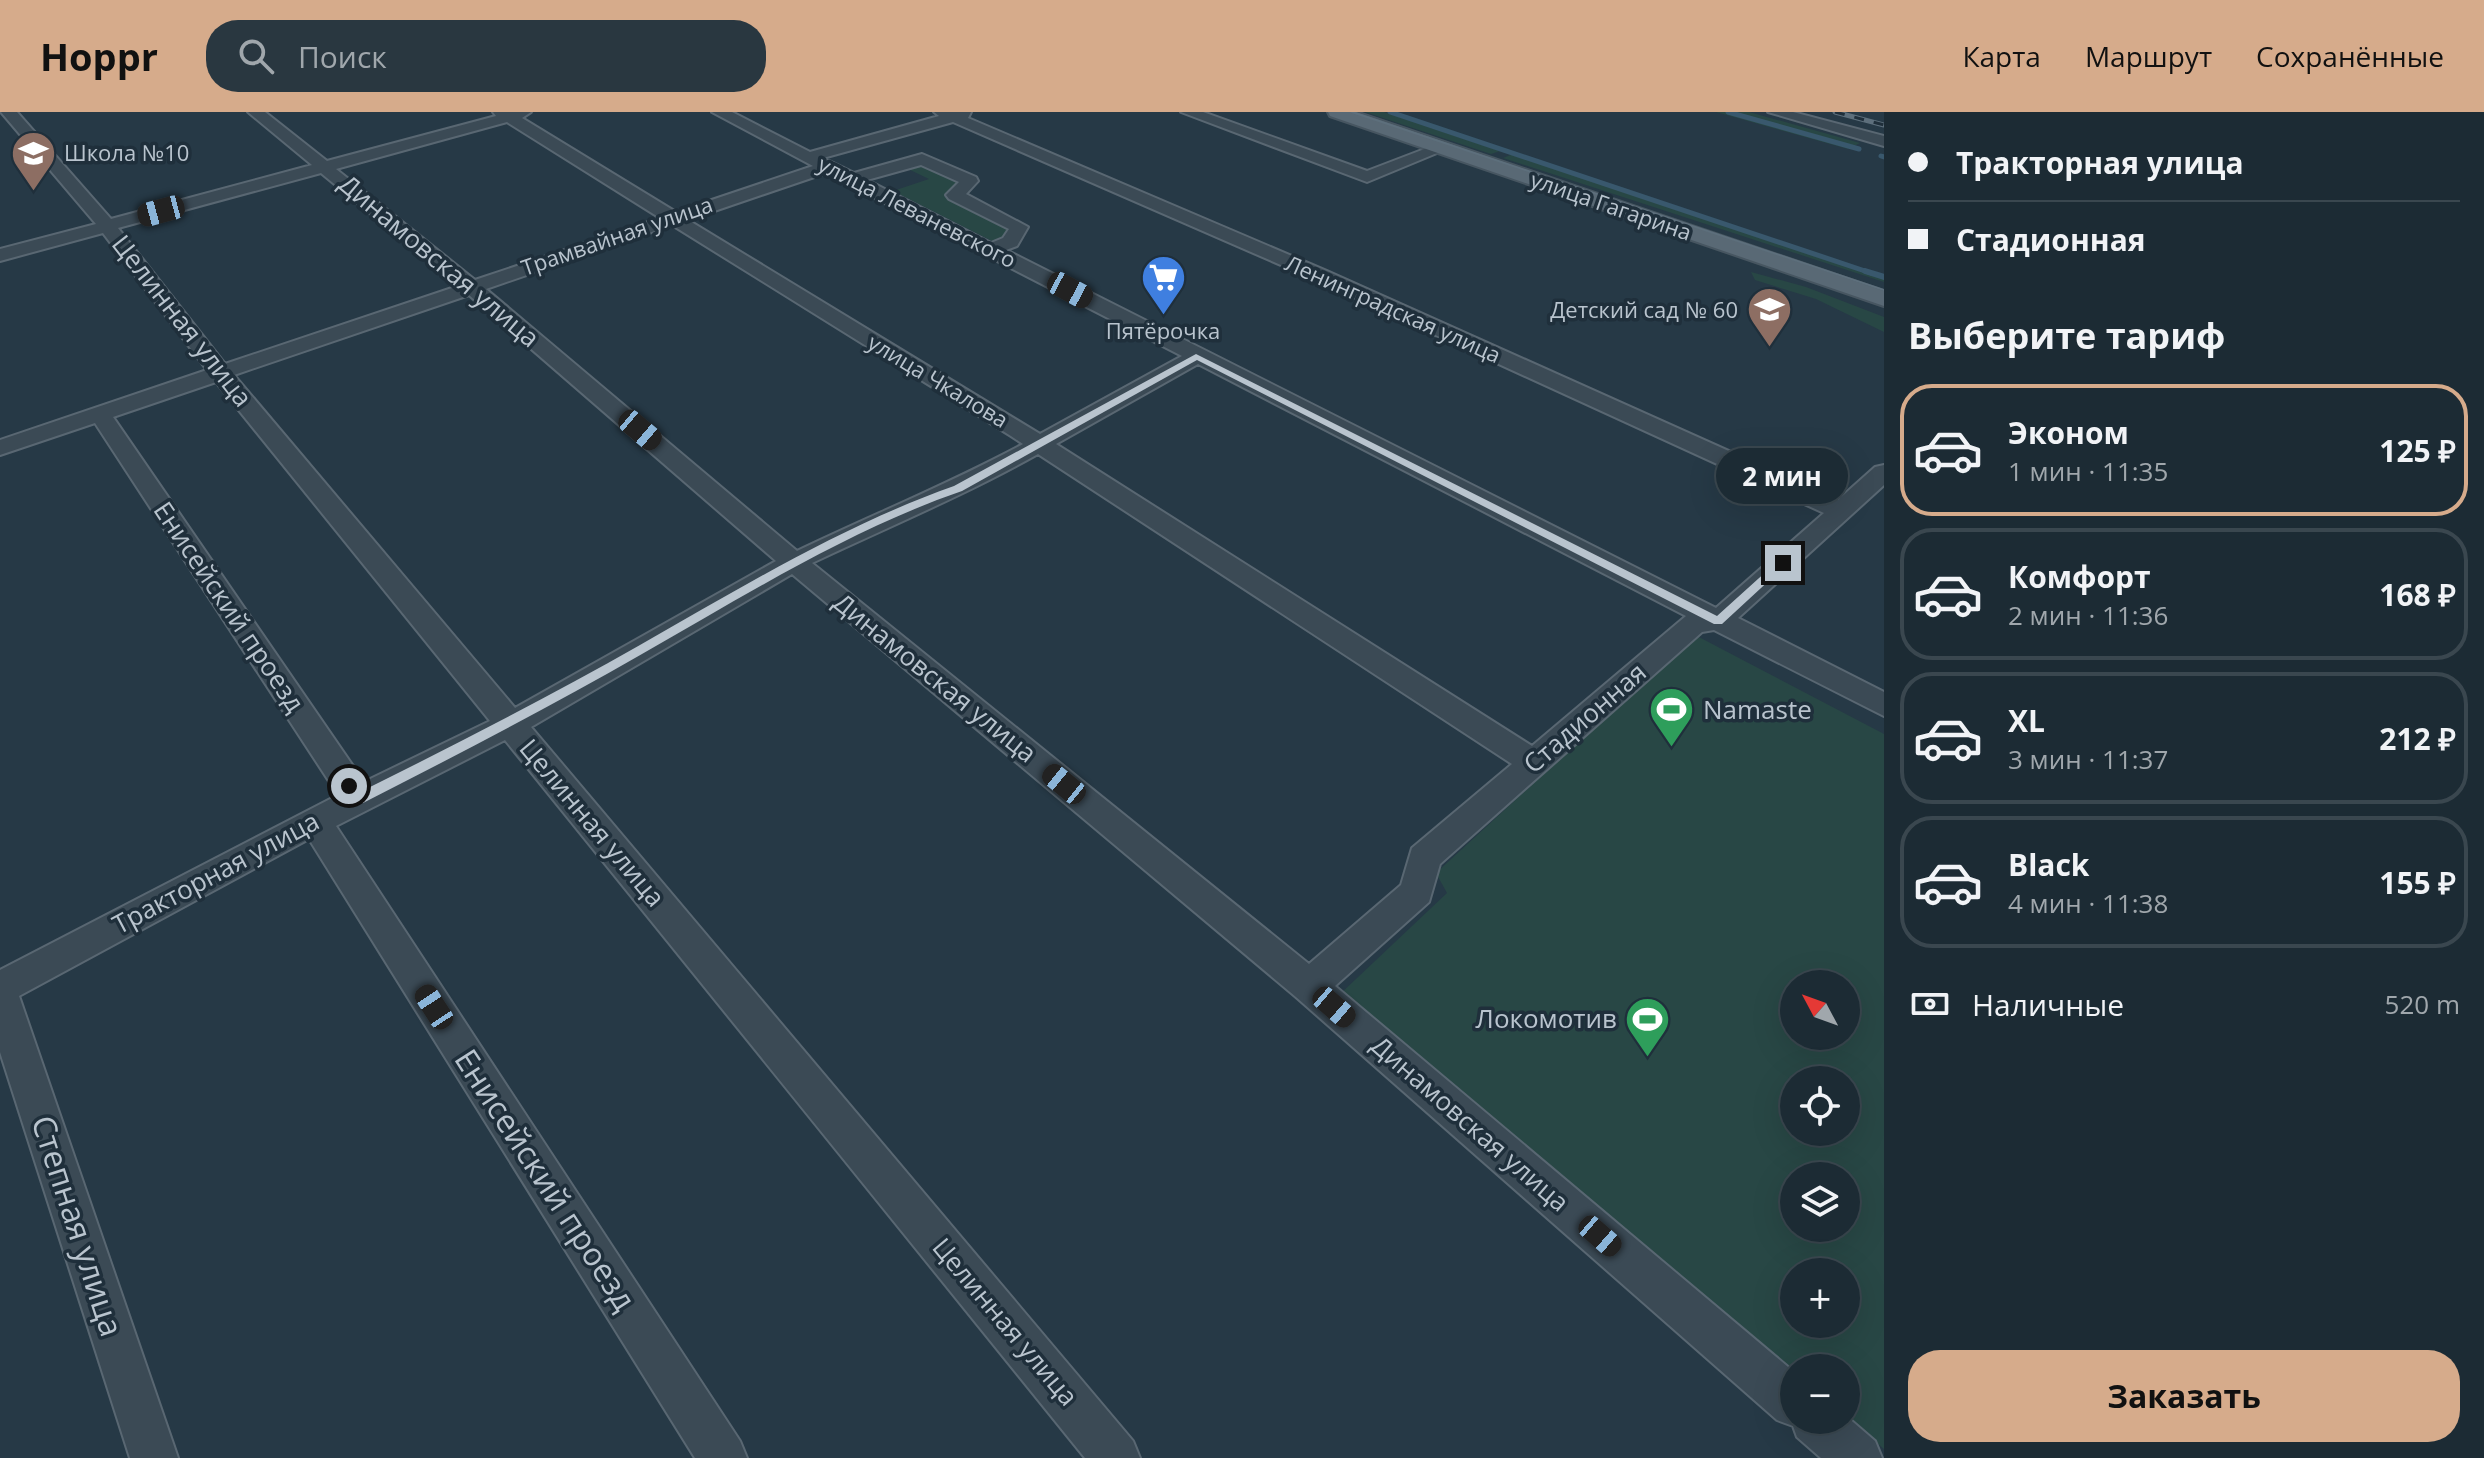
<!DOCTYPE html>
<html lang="ru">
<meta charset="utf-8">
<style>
:root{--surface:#1c2b34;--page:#293740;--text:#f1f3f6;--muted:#a0a7ac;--line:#3a474f;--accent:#d6ab8b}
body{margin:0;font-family:"Open Sans",sans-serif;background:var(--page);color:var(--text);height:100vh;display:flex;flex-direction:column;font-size:30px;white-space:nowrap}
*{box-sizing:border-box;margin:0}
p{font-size:26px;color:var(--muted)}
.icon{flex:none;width:44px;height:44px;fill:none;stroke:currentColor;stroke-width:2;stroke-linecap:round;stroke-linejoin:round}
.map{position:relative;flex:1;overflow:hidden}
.sheet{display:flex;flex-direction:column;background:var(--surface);width:600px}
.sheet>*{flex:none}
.hud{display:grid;align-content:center;height:176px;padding:0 24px;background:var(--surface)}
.needle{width:52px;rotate:311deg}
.buttons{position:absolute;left:1780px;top:858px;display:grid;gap:16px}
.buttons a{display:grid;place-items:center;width:80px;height:80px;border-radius:50%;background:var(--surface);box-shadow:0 8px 32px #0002,0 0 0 2px var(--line);font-size:40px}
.end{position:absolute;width:36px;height:36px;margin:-18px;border:10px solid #b9c4ce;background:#111;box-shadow:0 0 0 4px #111}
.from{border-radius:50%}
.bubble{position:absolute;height:56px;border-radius:28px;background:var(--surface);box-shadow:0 8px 32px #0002,0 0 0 2px var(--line);font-size:26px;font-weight:700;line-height:56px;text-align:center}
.car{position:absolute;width:24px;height:48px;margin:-24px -12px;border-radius:10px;box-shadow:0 0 6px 2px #0007;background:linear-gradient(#222 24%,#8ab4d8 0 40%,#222 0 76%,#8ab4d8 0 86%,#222 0)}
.hud b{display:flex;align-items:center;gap:28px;height:76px;font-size:30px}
.hud b+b{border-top:2px solid var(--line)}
.hud i{width:20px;height:20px;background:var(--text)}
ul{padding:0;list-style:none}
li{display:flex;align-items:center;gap:24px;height:132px;margin:0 16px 12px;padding:0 8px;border:4px solid var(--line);border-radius:32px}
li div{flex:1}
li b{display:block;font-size:30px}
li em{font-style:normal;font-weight:700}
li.active{border-color:var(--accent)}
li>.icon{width:72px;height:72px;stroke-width:1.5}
h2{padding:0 24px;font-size:36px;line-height:96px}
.pay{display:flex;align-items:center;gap:20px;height:88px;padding:0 24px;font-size:30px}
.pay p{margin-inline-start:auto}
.primary-button{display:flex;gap:16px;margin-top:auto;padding:16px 24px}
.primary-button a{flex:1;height:92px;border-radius:32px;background:var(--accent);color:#111;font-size:32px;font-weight:700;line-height:92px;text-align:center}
header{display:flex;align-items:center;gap:48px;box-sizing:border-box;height:112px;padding:0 40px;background:var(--accent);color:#111}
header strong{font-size:38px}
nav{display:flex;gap:44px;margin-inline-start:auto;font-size:28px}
.search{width:560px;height:72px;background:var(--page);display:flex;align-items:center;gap:20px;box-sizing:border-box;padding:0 28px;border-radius:32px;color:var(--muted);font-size:30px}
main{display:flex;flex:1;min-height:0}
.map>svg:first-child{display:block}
</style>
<header>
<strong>Hoppr</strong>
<div class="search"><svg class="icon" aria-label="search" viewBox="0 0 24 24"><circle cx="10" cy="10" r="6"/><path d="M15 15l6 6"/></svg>Поиск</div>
<nav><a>Карта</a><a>Маршрут</a><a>Сохранённые</a></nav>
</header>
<main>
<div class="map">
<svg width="1884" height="1346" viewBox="0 0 1884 1346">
<rect width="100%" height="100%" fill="#263946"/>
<!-- green -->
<g fill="#284745" fill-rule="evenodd">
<path d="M 1365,0 L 1384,0 L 1500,39 L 1491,42 Z"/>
<path d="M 1716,0 L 1749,0 L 1860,31 L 1848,37 Z"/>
<path d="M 1513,42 L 1884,166 L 1884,170 L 1503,46 Z"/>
<path d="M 919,49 L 964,71 L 955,88 L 1013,115 L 1007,124 L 992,129 L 893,79 L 929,67 L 902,54 Z"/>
<path d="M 1751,160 L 1806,175 L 1884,205 L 1884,220 L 1816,187 L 1755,168 Z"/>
<path d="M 1695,523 L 1884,622 L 1884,1337 L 1846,1305 L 1846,1256 L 1794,1256 L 1794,1262 L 1338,884 L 1447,781 L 1436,761 ZM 1794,872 L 1846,872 L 1846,924 L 1794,924 ZM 1794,968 L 1846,968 L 1846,1020 L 1794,1020 ZM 1794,1064 L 1846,1064 L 1846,1116 L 1794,1116 ZM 1794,1160 L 1846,1160 L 1846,1212 L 1794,1212 Z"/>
</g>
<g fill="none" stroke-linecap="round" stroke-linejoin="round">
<!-- stream-far1 -->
<g stroke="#39586d" stroke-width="5">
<path d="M 1390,0 L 1871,161"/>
<path d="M 1728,0 L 1859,37"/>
<path d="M 1881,44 L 1884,45"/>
</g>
<!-- stream -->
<path stroke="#39586d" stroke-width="6" d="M 1865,159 L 1884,165"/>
<defs>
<g id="minor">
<path d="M 1,0 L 17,0 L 111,107 L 312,53 L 248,0 L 265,0 L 327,49 L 496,4 L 493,0 L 531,0 L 522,6 L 676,100 L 813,54 L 712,0 L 732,0 L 810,40 L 939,4 L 934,0 L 971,0 L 968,6 L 1327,159 L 1838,388 L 1875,355 L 1884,353 L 1884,373 L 1738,506 L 1884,580 L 1884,604 L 1714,518 L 1702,520 L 1440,752 L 1429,790 L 1335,874 L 1794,1260 L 1794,1308 L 1846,1308 L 1846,1304 L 1875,1329 L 1882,1346 L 1821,1346 L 1797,1325 L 1793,1314 L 1777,1308 L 1296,885 L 792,462 L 531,615 L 1133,1329 L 1140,1346 L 1085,1346 L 505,628 L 336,714 L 740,1329 L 747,1346 L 695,1346 L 309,727 L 19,884 L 178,1346 L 130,1346 L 0,940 L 0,858 L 338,683 L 95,311 L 0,343 L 0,328 L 207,258 L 103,121 L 0,149 L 0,137 L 96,112 ZM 507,10 L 660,106 L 475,168 L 336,57 ZM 953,10 L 1313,167 L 1824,401 L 1716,496 L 1006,138 L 1017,134 L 1028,115 L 966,82 L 978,69 L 976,65 L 922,42 L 854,61 L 823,46 ZM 921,53 L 959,70 L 946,83 L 949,87 L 1009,117 L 1003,126 L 991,131 L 867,68 ZM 321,61 L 458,174 L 225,252 L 118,116 ZM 826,61 L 1182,244 L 1040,322 L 688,108 ZM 672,113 L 1011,324 L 1023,332 C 949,372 872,403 797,439 L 486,177 ZM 469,183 L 776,449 L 515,596 L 234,263 ZM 1198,252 L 1686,504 L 1532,634 L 1056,332 ZM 216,270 L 490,609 L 364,670 L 113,305 ZM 1038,342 L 1512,652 L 1412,736 L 1401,773 L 1309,852 L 812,451 C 888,415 965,383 1038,342 Z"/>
<path d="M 1181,0 L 1203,0 L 1367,59 L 1435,33 L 1449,36 L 1367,70 Z"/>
<path d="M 1768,0 L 1793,0 L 1884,24 L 1884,34 Z"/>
</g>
<path id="major" d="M 1328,0 L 1356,0 L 1884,179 L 1884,194 L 1330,4 Z"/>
</defs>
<!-- minor casing -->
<use href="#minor" stroke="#596772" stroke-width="4"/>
<!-- major casing -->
<use href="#major" stroke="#475661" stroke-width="4"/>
<!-- minor -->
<use href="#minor" fill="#3b4a55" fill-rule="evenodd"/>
<!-- major -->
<use href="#major" fill="#596975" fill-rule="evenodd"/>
<!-- tram -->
<path stroke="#5d6f7c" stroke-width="2" d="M 1352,0 L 1884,178"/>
<defs>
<path id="rail" d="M 1835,0 L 1884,13"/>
</defs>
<!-- rail casing -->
<use href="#rail" stroke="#5d6f7c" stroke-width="5"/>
<!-- rail -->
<use href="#rail" stroke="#1f2f3b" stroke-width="3" stroke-dasharray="10" stroke-linecap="butt"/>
</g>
<!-- route -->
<path fill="#b9c4ce" d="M 1196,242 L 1717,504 L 1779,448 L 1788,451 L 1722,512 L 1714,512 L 1197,248 L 962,379 C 849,418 746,483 642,542 C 550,595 457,643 363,691 L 353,691 L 343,674 L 354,671 L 360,680 C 455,633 548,585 640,533 C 742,475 844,413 954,374 Z"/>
<!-- icons -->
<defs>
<symbol id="school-pin" viewBox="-11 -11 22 30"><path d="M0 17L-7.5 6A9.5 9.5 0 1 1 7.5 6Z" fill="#8d6e63" stroke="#1f2f3b"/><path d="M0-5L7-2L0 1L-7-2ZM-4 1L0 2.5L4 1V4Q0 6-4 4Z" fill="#fff"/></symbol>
<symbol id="supermarket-pin" viewBox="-11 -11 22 30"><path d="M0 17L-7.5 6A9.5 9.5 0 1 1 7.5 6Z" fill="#3f7fe0" stroke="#1f2f3b"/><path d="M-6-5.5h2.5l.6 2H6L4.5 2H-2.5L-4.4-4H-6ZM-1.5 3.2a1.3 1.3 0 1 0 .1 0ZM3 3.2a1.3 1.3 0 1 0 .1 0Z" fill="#fff"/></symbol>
<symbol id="stadium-pin" viewBox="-11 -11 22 30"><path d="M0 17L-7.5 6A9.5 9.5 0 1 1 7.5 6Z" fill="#2e9e5b" stroke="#1f2f3b"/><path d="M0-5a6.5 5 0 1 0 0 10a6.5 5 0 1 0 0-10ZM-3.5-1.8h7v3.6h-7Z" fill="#fff"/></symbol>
</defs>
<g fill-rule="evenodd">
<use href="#school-pin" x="8" y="16" width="51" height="69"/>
<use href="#supermarket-pin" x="1138" y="140" width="51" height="69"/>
<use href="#school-pin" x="1744" y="172" width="51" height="69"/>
<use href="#stadium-pin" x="1646" y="572" width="51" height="69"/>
<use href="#stadium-pin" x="1622" y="882" width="51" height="69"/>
</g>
<g text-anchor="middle" stroke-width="7" stroke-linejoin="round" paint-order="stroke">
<!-- far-poi labels -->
<g font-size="22" fill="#b9c4ce" stroke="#1f2f3b" text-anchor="start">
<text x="64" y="49">Школа №10</text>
<text x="1738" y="206" text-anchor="end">Детский сад № 60</text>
<text x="1163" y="227" text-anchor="middle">Пятёрочка</text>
</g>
<!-- far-street labels -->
<g font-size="22" fill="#b9c4ce" stroke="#1f2f3b">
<text transform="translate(1611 94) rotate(19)" y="8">улица Гагарина</text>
<text transform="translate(917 100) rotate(27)" y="8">улица Леваневского</text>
<text transform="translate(617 124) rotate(-19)" y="8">Трамвайная улица</text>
<text transform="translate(1393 197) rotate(24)" y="8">Ленинградская улица</text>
<text transform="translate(938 269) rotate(31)" y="8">улица Чкалова</text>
</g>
<!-- street labels -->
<g font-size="26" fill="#b9c4ce" stroke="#1f2f3b">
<text transform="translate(439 149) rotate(40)" y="9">Динамовская улица</text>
<text transform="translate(182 209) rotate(52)" y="9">Целинная улица</text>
<text transform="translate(229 495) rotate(56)" y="9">Енисейский проезд</text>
<text transform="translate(935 566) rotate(39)" y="9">Динамовская улица</text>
<text transform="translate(1585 606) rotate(-41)" y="9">Стадионная</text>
<text transform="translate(592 711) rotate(50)" y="9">Целинная улица</text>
<text transform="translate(216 761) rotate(-28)" y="9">Тракторная улица</text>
<text transform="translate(1470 1012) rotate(41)" y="9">Динамовская улица</text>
<text transform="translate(1005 1210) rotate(50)" y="9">Целинная улица</text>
</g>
<!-- poi labels -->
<g font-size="26" fill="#b9c4ce" stroke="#1f2f3b" text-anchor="start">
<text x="1703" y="607">Namaste</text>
<text x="1617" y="916" text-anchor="end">Локомотив</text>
</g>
<!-- near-street labels -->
<g font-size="32" fill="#b9c4ce" stroke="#1f2f3b">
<text transform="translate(545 1068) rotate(57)" y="11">Енисейский проезд</text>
<text transform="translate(77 1114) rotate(72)" y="11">Степная улица</text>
</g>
</g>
</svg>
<div class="buttons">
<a><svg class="needle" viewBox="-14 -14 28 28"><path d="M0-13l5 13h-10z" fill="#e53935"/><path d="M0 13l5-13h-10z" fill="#a0a7ac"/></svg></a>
<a><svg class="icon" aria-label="locate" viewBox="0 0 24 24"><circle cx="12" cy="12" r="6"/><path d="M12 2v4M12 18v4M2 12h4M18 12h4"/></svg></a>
<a><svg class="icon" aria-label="layers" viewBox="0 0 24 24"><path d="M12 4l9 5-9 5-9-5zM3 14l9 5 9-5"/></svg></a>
<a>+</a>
<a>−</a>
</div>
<i class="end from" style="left:349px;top:674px"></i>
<i class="end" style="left:1783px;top:451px"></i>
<div class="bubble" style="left:1716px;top:336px;width:132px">2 мин</div>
<i class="car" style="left:161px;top:99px;rotate:255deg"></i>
<i class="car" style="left:1070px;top:178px;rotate:118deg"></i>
<i class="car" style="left:640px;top:318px;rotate:130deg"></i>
<i class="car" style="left:1064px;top:672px;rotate:309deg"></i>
<i class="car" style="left:434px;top:895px;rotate:327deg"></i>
<i class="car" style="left:1334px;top:895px;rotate:131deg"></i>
<i class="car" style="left:1600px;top:1124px;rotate:131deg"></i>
</div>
<section class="sheet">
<div class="hud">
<b><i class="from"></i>Тракторная улица</b>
<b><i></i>Стадионная</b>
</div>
<h2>Выберите тариф</h2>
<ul>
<li class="active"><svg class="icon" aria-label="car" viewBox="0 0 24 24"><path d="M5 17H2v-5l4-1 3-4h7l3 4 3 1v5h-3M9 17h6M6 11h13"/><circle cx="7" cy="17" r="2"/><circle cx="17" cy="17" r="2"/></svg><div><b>Эконом</b><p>1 мин · 11:35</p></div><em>125 ₽</em></li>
<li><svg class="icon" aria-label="car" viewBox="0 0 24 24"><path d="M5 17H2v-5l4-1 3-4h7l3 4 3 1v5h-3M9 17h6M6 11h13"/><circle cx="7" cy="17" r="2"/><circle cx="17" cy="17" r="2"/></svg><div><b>Комфорт</b><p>2 мин · 11:36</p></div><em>168 ₽</em></li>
<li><svg class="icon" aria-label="car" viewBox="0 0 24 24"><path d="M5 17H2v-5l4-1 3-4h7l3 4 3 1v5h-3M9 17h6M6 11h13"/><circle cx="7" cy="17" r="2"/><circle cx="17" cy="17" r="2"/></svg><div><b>XL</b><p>3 мин · 11:37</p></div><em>212 ₽</em></li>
<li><svg class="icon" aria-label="car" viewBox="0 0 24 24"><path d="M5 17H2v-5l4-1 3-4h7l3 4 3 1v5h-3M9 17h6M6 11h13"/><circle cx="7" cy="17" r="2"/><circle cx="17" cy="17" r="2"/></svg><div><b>Black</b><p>4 мин · 11:38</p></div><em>155 ₽</em></li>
</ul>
<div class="pay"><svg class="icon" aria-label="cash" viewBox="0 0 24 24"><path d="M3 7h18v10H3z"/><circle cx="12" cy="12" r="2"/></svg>Наличные<p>520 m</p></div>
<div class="primary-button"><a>Заказать</a></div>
</section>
</main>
